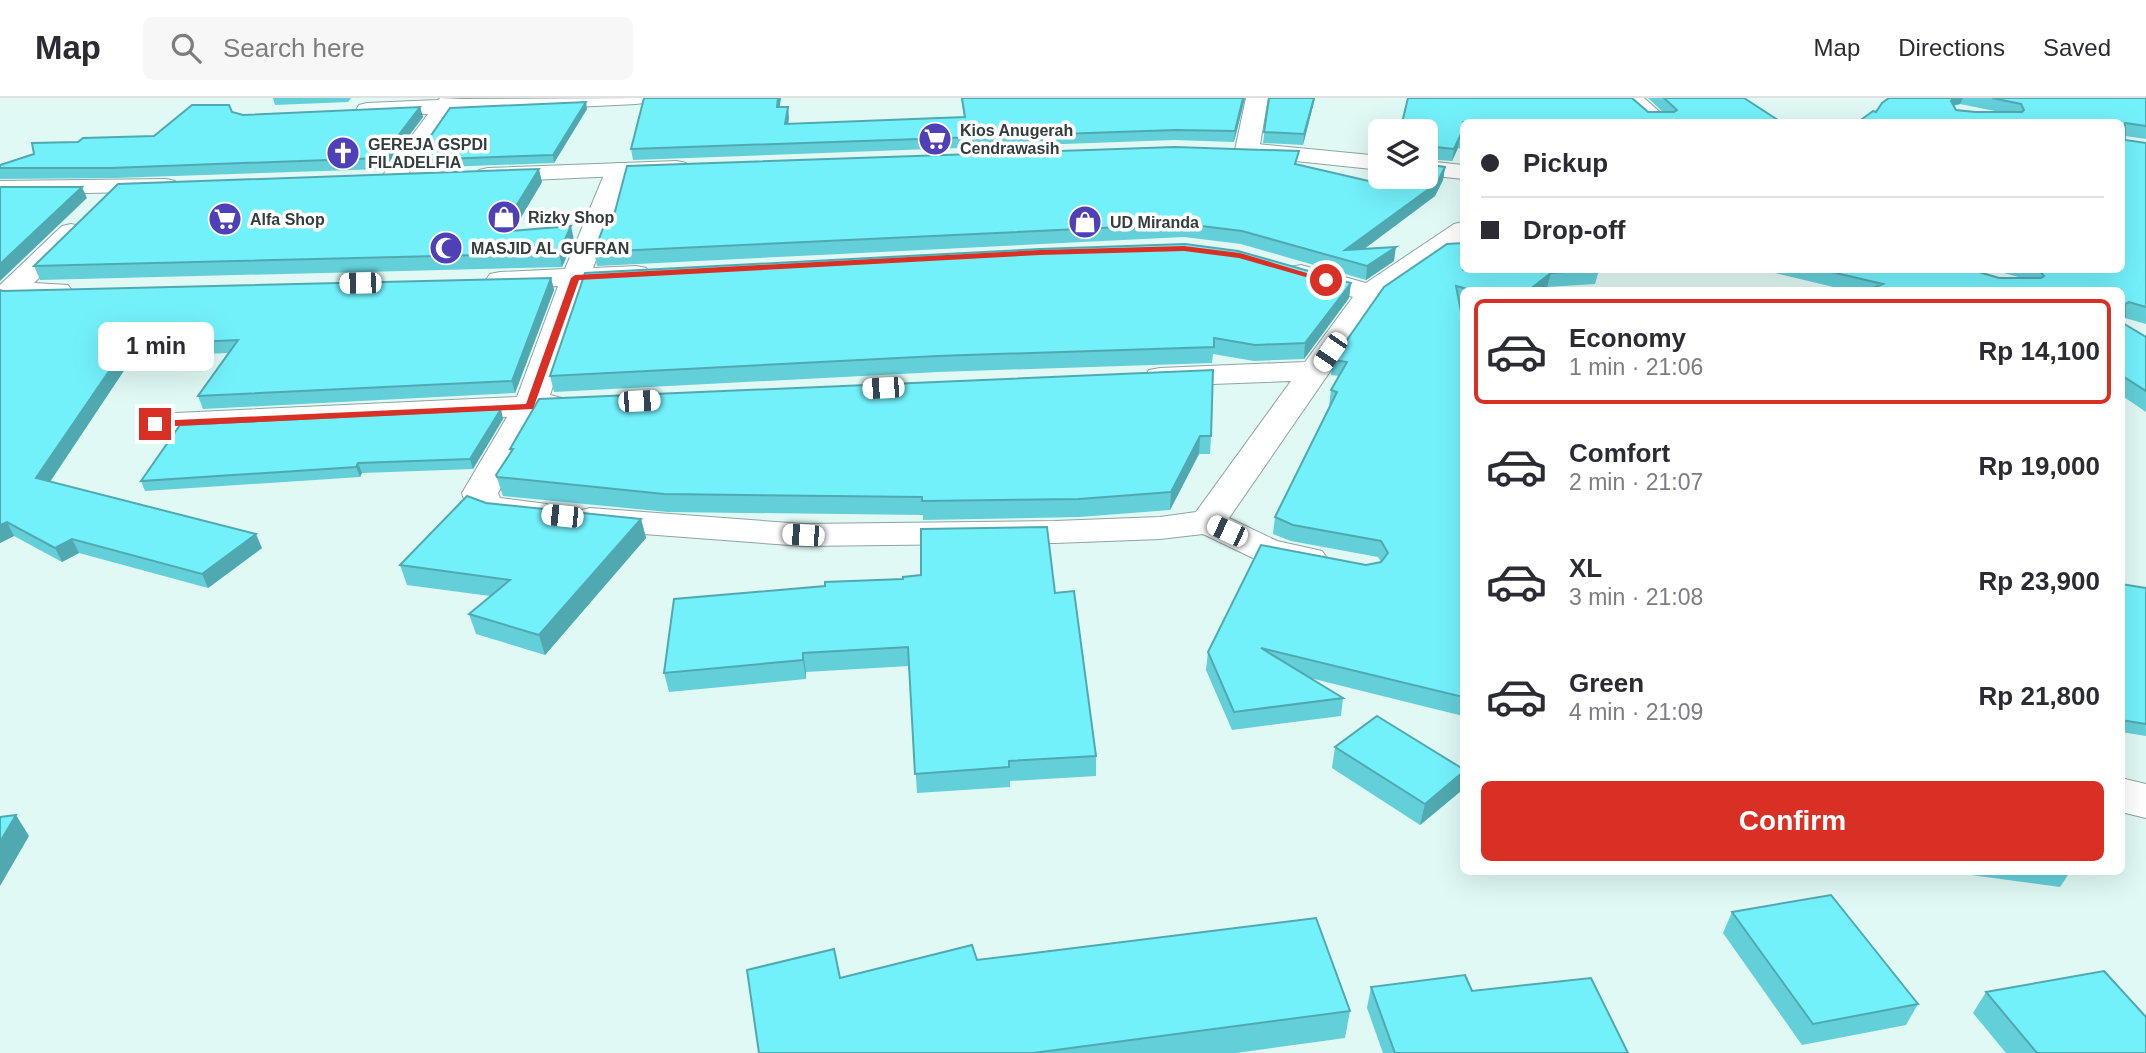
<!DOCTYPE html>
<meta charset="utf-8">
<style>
:root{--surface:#fff;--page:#f7f7f7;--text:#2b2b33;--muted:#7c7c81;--line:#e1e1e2;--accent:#d93025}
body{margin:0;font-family:Arial,sans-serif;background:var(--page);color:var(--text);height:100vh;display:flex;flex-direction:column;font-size:26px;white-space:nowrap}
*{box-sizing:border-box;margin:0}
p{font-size:23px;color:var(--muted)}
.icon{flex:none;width:38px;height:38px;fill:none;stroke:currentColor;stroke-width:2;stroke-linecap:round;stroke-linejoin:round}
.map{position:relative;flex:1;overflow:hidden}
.sheet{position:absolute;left:1460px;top:189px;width:665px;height:588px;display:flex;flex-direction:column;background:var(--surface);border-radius:10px;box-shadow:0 7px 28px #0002}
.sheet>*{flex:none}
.guide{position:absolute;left:1460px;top:21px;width:665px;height:154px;border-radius:10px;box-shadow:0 7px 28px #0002;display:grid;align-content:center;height:154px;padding:0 21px;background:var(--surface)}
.fabs{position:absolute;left:1368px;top:21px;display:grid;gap:14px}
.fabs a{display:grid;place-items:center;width:70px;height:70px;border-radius:10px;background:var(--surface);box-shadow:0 7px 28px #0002;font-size:35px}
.end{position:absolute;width:32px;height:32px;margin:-16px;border:9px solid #d93025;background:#fff;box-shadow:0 0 0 4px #fff}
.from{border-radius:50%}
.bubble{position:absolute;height:49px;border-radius:10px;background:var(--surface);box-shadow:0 7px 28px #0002;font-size:23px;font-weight:600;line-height:49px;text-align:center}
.car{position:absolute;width:21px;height:42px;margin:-21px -10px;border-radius:9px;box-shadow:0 0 5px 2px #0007;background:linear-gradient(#fff 24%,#345 0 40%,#fff 0 76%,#345 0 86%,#fff 0)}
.guide b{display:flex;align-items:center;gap:24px;height:66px;font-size:26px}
.guide b+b{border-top:2px solid var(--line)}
.guide i{width:18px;height:18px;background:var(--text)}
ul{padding:12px 0 0;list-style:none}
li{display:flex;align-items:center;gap:21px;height:105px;margin:0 14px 10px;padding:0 7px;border:4px solid transparent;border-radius:10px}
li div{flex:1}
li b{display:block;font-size:26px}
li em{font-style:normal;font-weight:600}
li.current{border-color:var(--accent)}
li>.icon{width:63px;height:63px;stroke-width:1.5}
.button{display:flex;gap:14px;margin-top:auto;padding:14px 21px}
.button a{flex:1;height:80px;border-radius:10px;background:var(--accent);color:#fff;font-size:28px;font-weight:600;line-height:80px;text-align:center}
header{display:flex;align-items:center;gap:42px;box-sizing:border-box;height:98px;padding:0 35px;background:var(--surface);border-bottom:2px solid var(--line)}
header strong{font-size:33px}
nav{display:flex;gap:38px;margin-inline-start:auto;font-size:24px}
.search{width:490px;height:63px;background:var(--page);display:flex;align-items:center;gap:18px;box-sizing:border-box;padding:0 24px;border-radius:10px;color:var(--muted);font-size:26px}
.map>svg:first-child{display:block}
</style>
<header>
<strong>Map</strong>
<div class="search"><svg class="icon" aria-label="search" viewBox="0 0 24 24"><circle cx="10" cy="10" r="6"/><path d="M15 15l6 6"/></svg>Search here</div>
<nav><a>Map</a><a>Directions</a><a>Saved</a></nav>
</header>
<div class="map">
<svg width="2146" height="955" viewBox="0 0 2146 955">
<rect width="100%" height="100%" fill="#e0f9f4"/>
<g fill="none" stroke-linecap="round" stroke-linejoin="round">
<defs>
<g id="minor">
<path d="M 440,0 L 461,1 L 647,0 L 644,5 L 636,6 L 451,15 L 401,86 L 392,88 L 383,86 L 380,81 L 428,16 L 367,19 L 359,17 L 356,12 L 359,7 L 367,5 L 438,2 Z"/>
<path d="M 1246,0 L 1268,0 L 1259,52 L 1255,57 L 1239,57 L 1235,52 Z"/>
<path d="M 1620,0 L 1644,0 L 1671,24 L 1647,24 Z"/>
<path d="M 618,65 L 627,67 L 630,72 L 593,170 L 636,168 L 646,170 L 650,176 L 646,182 L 587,187 L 550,297 L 562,300 L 567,307 L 562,314 L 541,317 L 498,395 L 500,400 L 547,406 L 552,414 L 547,422 C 529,426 482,425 469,411 C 465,406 464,401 462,395 L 507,319 L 155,336 L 143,333 L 138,326 L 143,319 L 155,316 L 517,299 L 558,188 L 500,190 L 490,188 L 486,182 L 490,176 L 500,174 L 565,171 L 606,72 L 609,67 Z"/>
<path d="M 1463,124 L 1463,144 L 1380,201 L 1229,420 L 1277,443 L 1322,453 L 1328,461 L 1322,469 L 1309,472 L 1253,460 L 1203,436 L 1160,441 L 1055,445 L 803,448 L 590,432 L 577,429 L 572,421 L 577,413 L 590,410 L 803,426 L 1055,423 L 1160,419 L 1196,414 L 1291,283 L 1160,288 L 1149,286 L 1144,279 L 1149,272 L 1160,270 L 1305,264 L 1353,199 L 1291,181 L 1287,175 L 1291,169 L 1301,167 L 1366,185 L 1454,126 Z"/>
<path d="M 71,126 L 80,128 L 84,134 L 34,185 L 68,187 L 72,193 L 68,199 L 9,203 L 0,200 L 0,187 L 62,128 Z"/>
<path d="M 2121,680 L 2146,686 L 2146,720 L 2121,714 Z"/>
</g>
<g id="tertiary">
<path d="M 1247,45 L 1381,58 L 1381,72 L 1239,57 L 1235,52 L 1239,47 Z"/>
<path d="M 677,63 L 686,65 L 689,70 L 686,75 L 488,84 L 479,82 L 476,77 L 479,72 L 488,70 Z"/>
<path d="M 1426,63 L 1463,67 L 1463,81 L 1426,77 Z"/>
<path d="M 166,81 L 175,83 L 178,88 L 175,93 L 0,97 L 0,83 Z"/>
</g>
</defs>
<!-- minor casing -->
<use href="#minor" stroke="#8da4a0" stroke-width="2"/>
<!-- tertiary casing -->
<use href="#tertiary" stroke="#8da4a0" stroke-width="2"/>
<!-- minor -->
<use href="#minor" fill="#fff" fill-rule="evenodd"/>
<!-- tertiary -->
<use href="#tertiary" fill="#fff" fill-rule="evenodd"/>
</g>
<!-- wall -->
<g fill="#63cfd8" fill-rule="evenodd">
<path d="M 273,0 L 351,0 L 348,4 L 275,7 Z"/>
<path d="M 961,0 L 1245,0 L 1234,44 L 1174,42 L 633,62 L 631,51 L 780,9 L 789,19 L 788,26 L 964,19 Z"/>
<path d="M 1269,0 L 1315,0 L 1303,47 L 1263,45 Z"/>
<path d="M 1408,0 L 1632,0 L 1648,14 L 1663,14 L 1648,0 L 1744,0 L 1781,24 L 1463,24 L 1463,51 L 1458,50 L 1452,63 L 1426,61 L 1426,33 L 1400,33 Z"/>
<path d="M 1889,0 L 2146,0 L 2146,41 L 2125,38 L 2125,42 L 2146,45 L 2146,226 L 2125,220 L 2123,225 L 2146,239 L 2146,314 L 2121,297 L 2121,192 L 1846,192 L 1771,174 L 1772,172 L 1972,172 L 1999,180 L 2022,180 L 1993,172 L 2121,172 L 1876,14 ZM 1960,6 L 2000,14 L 1975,14 L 1956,12 L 1954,8 Z"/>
<path d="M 420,9 L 423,19 L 384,71 L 115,80 L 0,81 L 0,67 L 78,44 L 154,38 L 232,14 L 243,17 Z"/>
<path d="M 587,11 L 554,65 L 416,70 L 414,62 Z"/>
<path d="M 1445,69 L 1443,82 L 1435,98 L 1364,151 L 1394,163 L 1366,182 L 1241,146 L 1184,139 L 597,168 L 594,154 L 1386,87 Z"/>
<path d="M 542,84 L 513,133 L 574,142 L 562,169 L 40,182 L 34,168 Z"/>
<path d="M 1463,145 L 1599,172 L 1595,186 L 1547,189 L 1543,192 L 1463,192 L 1463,205 L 1459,204 L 1463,224 L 1463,618 L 1310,580 L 1343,600 L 1341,618 L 1232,632 L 1206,572 L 1208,554 L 1366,467 L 1381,464 L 1378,459 L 1291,443 L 1273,436 L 1275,419 L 1330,308 L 1329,308 L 1331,292 L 1339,278 L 1331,277 L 1333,262 Z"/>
<path d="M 551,180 L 554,192 L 515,295 L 203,311 L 198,298 L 228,255 L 133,259 L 50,384 L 262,450 L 208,490 L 79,455 L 62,464 L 14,438 L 0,445 L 3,193 Z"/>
<path d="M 1351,185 L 1349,200 L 1304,261 L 1254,263 L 1213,256 L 1212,265 L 938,274 L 554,294 L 550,278 Z"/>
<path d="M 539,301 L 1211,338 L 1210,356 L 1199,356 L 1170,412 L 1079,419 L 923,422 L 923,417 L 668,414 L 503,398 L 496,377 L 511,354 L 510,351 Z"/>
<path d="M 503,321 L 473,371 L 362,375 L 360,379 L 145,393 L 141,383 Z"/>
<path d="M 641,421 L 646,440 L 545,557 L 476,536 L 469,516 L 490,498 L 407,487 L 400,467 Z"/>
<path d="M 2121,486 L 2146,490 L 2146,638 L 2121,634 Z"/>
<path d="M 1055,495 L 1096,658 L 1096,678 L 1010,683 L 1010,689 L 917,695 L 909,568 L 806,574 L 806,581 L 669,594 L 664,575 Z"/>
<path d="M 1335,649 L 1463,671 L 1463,683 L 1461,693 L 1420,727 L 1332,670 Z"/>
<path d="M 1949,774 L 2070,774 L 2060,789 Z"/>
<path d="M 1732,814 L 1918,906 L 1906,927 L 1802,947 L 1723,835 Z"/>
<path d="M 977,862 L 1350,913 L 1345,940 L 1236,955 L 759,955 L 840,880 Z"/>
<path d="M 1371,889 L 1472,893 L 1628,955 L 1383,955 L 1367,910 Z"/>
<path d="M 1986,894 L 2146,955 L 2006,955 L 1973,915 Z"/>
</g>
<!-- shaded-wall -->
<g fill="#50a9b0">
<path d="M 778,0 L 781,0 L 778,20 L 777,9 Z"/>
<path d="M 1243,0 L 1245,0 L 1234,44 L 1235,33 Z"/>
<path d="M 1314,0 L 1315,0 L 1303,47 L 1304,36 Z"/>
<path d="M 1953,0 L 1963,0 L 1960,6 L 1951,8 L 1951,3 Z"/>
<path d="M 586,4 L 587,11 L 554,65 L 553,57 Z"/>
<path d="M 420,9 L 423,19 L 384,71 L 381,60 Z"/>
<path d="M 788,9 L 789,19 L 787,36 L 785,26 Z"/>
<path d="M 1460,38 L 1458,50 L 1452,63 L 1454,51 Z"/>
<path d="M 1445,69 L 1443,82 L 1435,98 L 1348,163 L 1345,152 Z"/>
<path d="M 539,71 L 542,84 L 504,148 L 500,134 Z"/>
<path d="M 82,89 L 87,100 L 0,183 L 0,166 Z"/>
<path d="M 571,128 L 574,142 L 562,169 L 559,155 Z"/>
<path d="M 1396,149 L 1394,163 L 1366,182 L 1367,168 Z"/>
<path d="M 1551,175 L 1547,189 L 1543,192 L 1529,192 Z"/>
<path d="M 551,180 L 554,192 L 515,295 L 512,283 Z"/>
<path d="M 1351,185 L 1349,200 L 1304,261 L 1305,245 Z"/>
<path d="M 127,247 L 133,259 L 43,394 L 36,380 Z"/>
<path d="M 501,311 L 503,321 L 473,371 L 470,361 Z"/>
<path d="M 1200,338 L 1199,356 L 1170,412 L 1171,394 Z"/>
<path d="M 358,365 L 362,375 L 360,379 L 356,369 Z"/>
<path d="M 641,421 L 646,440 L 545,557 L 539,537 Z"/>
<path d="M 7,424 L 14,438 L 0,445 L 0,427 Z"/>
<path d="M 256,436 L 262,450 L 208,490 L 202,476 Z"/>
<path d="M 72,441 L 79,455 L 62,464 L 55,450 Z"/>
<path d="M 803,555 L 806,574 L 806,581 L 803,562 Z"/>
<path d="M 1463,674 L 1463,683 L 1461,693 L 1420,727 L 1425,706 Z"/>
<path d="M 16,717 L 29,738 L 0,788 L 0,744 Z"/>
</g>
<!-- building -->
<g fill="#73f1fb" stroke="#50a9b0" stroke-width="2">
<path d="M 644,0 L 778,0 L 777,9 L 788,9 L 785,26 L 965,19 L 962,0 L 1243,0 L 1235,33 L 1175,32 L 631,51 Z"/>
<path d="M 1269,0 L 1314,0 L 1304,36 L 1264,34 Z"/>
<path d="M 1408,0 L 1632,0 L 1648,14 L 1674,14 L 1677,12 L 1664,0 L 1744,0 L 1781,24 L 1463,24 L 1463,38 L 1460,38 L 1454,51 L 1426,48 L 1426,33 L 1400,33 Z"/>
<path d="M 1889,0 L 1953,0 L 1951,3 L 1956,12 L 1975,14 L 2022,14 L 2024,12 L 2021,6 L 1992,0 L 2146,0 L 2146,28 L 2125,25 L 2125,42 L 2146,45 L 2146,209 L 2129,204 L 2125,206 L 2125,219 L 2121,220 L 2121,192 L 1868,192 L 1883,186 L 1823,172 L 1972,172 L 1999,180 L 2041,180 L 2044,178 L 2039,172 L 2121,172 L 2121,24 L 1858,24 L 1873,13 L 1876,14 L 1882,5 Z"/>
<path d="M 586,4 L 553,57 L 414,62 L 450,10 Z"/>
<path d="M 192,7 L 229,7 L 232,14 L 243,17 L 420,9 L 381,60 L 110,70 L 0,70 L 0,67 L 34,56 L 32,45 L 78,44 L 83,40 L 154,38 Z"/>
<path d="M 1175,49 L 1299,53 L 1295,66 L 1386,87 L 1388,79 L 1426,79 L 1426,66 L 1445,69 L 1437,85 L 1345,152 L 1396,149 L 1367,168 L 1242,133 L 1185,126 L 594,154 L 605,125 L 612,125 L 627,68 Z"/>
<path d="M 539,71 L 500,134 L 571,128 L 559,155 L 34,168 L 118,86 Z"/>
<path d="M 0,89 L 82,89 L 0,166 Z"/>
<path d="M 1463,145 L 1463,172 L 1599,172 L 1551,175 L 1529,192 L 1471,192 L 1456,188 L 1463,224 L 1463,528 L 1462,530 L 1463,530 L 1463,599 L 1261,550 L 1343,600 L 1234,614 L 1208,554 L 1261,447 L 1366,467 L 1381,464 L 1388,455 L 1381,443 L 1293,427 L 1275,419 L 1337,294 L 1331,292 L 1347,264 L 1333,262 L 1384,189 L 1447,146 Z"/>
<path d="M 1185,146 L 1238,153 L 1351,185 L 1305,245 L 1255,247 L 1214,240 L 1214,249 L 937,258 L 550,278 L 585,175 L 1040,151 Z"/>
<path d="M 551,180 L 512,283 L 198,298 L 238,242 L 127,247 L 36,380 L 256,436 L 202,476 L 72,441 L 55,450 L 7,424 L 0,427 L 0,192 L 3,193 Z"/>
<path d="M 2121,224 L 2146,239 L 2146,293 L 2121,277 Z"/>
<path d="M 1213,272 L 1211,338 L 1200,338 L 1171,394 L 1079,401 L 922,403 L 922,399 L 664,396 L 497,379 L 496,377 L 513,351 L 510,351 L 539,301 Z"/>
<path d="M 501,311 L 470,361 L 358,365 L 356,369 L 141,383 L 180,327 Z"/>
<path d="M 467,398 L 486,405 L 641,421 L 539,537 L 469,516 L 510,482 L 400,467 Z"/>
<path d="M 1047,429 L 1055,495 L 1074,493 L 1096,658 L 1009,663 L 1009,669 L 915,676 L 908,549 L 803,555 L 803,562 L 664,575 L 674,501 L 825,488 L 825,484 L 903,481 L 903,479 L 921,477 L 921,431 Z"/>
<path d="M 2121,486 L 2146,490 L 2146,626 L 2121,622 Z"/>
<path d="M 1377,618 L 1463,671 L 1463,674 L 1425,706 L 1335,649 Z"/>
<path d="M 16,717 L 0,744 L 0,719 Z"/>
<path d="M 1831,797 L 1918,906 L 1813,926 L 1732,814 Z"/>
<path d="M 1316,820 L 1350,913 L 1033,955 L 759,955 L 747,872 L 834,851 L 840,880 L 972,847 L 977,862 Z"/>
<path d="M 2104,873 L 2146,919 L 2146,955 L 2037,955 L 1986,894 Z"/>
<path d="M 1465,877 L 1472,893 L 1591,880 L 1628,955 L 1395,955 L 1371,889 Z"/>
</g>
<!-- route -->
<path fill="#d93025" d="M 1184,148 L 1240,155 L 1330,182 L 1323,184 L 1239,160 L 1184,153 L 1040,157 L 579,182 L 533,311 L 155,329 L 150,326 L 155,323 L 526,306 L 571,180 L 575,177 L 1040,152 Z"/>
<!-- icons -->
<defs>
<symbol id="supermarket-disc" viewBox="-11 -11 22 22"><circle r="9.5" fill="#5040b8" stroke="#fff"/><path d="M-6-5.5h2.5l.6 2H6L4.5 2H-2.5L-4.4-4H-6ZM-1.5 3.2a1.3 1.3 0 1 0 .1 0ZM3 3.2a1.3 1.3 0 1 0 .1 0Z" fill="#fff"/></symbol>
<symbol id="church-disc" viewBox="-11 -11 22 22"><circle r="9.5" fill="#5040b8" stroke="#fff"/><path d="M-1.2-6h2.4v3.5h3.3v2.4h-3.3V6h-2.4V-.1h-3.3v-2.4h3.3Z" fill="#fff"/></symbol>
<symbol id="shop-disc" viewBox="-11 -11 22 22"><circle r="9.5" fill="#5040b8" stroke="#fff"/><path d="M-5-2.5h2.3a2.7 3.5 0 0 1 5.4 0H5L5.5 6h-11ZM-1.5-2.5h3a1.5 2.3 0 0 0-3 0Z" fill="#fff"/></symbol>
<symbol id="mosque-disc" viewBox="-11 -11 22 22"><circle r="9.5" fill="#5040b8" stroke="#fff"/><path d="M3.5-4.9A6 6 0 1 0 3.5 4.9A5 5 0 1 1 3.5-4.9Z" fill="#fff"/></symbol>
</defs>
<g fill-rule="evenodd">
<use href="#supermarket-disc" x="916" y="22" width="38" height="38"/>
<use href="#church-disc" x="324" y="36" width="38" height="38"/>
<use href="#shop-disc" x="485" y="100" width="38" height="38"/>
<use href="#supermarket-disc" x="206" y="102" width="38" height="38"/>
<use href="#shop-disc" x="1066" y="105" width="38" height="38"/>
<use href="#mosque-disc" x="427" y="131" width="38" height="38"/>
</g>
<g text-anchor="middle" stroke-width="7" stroke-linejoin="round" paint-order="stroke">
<!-- far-poi labels -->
<g font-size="16" font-weight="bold" fill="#333d3b" stroke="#fff" text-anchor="start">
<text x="960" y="38">Kios Anugerah<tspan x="960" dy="18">Cendrawasih</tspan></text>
<text x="368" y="52">GEREJA GSPDI<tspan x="368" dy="18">FILADELFIA</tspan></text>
<text x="528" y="125">Rizky Shop</text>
<text x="250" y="127">Alfa Shop</text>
<text x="1110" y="130">UD Miranda</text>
<text x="471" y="156">MASJID AL GUFRAN</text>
</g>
</g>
</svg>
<div class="fabs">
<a><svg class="icon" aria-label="layers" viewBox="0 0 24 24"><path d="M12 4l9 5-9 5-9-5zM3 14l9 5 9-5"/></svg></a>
</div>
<i class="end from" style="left:1326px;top:182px"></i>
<i class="end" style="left:155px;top:326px"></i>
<div class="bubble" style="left:98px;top:224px;width:116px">1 min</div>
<i class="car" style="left:360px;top:185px;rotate:269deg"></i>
<i class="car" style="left:1330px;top:254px;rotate:214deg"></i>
<i class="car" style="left:883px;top:290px;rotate:267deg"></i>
<i class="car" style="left:639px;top:303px;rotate:87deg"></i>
<i class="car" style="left:562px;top:418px;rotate:276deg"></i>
<i class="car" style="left:1227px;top:433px;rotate:295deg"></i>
<i class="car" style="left:803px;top:437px;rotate:274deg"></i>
<div class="guide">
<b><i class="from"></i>Pickup</b>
<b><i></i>Drop-off</b>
</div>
<section class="sheet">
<ul>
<li class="current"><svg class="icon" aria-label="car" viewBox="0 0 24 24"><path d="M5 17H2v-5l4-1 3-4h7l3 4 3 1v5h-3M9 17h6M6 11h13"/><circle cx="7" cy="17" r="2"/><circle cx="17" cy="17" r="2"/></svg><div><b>Economy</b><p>1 min · 21:06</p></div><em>Rp 14,100</em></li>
<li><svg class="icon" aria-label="car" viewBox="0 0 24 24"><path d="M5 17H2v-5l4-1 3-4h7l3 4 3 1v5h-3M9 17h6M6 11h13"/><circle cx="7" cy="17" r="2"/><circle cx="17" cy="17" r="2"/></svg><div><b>Comfort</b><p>2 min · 21:07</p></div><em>Rp 19,000</em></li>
<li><svg class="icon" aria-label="car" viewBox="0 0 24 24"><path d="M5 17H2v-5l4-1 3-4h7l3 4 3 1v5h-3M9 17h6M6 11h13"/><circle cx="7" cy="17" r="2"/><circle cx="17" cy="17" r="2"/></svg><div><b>XL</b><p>3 min · 21:08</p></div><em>Rp 23,900</em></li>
<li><svg class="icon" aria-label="car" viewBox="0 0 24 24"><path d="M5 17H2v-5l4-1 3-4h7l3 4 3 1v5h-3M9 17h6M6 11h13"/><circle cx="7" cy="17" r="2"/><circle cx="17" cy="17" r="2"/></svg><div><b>Green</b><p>4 min · 21:09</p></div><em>Rp 21,800</em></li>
</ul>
<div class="button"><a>Confirm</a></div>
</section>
</div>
